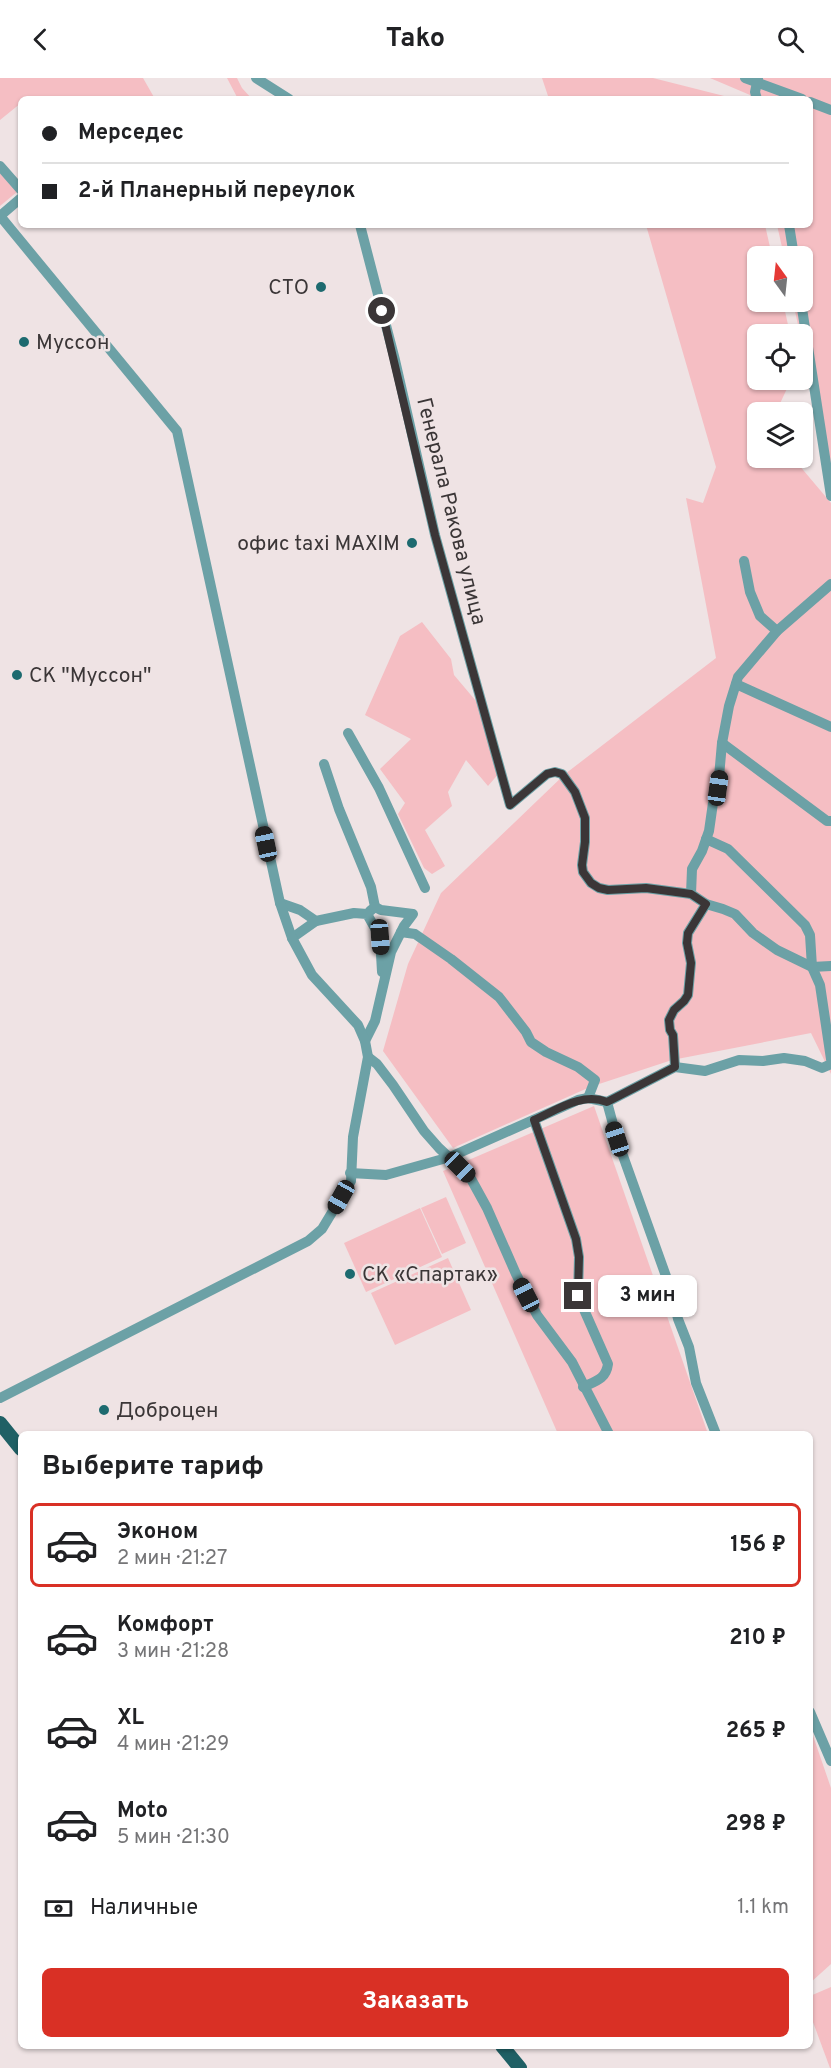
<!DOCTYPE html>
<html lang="ru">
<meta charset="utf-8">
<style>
:root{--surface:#fff;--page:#f6f6f6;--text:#202124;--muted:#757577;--line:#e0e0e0;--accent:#d93025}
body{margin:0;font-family:Overpass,sans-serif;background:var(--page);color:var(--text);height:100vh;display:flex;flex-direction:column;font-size:22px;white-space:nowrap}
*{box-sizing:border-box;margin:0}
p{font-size:20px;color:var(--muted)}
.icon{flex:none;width:33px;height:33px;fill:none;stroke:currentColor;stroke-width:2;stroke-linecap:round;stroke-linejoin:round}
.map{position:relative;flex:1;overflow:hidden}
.details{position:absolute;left:18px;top:1353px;width:795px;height:618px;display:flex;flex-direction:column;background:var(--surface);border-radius:9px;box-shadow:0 2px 4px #0004}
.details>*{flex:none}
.guide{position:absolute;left:18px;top:18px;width:795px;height:132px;border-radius:9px;box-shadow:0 2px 4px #0004;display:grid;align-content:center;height:132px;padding:0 24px;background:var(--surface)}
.needle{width:39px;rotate:345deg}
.fabs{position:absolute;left:747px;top:168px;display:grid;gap:12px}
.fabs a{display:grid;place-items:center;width:66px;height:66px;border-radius:9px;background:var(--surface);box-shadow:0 2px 4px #0004;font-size:30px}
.end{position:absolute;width:27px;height:27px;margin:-14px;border:8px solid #3b3637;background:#fff;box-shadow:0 0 0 3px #fff}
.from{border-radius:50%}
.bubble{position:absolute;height:42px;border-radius:9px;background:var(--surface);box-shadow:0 2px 4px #0004;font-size:20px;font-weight:700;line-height:42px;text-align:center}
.car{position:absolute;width:18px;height:36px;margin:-18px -9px;border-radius:8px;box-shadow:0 0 4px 2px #0007;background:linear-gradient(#222 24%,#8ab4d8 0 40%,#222 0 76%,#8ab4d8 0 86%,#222 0)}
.guide b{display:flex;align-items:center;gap:21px;height:57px;font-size:22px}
.guide b+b{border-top:2px solid var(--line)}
.guide i{width:15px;height:15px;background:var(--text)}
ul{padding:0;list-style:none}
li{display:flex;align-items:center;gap:18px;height:84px;margin:0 12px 9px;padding:0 12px;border:3px solid transparent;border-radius:9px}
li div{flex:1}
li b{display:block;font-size:22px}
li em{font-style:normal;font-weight:700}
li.selected{border-color:var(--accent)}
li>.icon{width:54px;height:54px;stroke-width:1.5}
h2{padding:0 24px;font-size:27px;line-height:72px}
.pay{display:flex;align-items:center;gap:15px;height:66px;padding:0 24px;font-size:22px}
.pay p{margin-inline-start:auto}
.action{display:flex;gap:12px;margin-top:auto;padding:12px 24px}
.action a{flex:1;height:69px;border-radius:9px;background:var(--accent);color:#fff;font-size:24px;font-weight:700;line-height:69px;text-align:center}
header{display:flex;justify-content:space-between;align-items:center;height:78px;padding:0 24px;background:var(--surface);font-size:27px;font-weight:700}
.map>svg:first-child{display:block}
</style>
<header><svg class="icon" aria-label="back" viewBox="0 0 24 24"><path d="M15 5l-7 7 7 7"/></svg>Tako<svg class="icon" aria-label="search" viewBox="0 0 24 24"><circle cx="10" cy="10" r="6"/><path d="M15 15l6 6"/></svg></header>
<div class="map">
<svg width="831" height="1990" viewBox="0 0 831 1990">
<rect width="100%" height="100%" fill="#efe3e4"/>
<!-- green -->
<g fill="#f5bec3">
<path d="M 0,0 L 143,0 L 155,21 L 21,21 L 21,25 L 0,42 Z"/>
<path d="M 227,0 L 237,0 L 242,10 L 252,21 L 238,21 Z"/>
<path d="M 542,0 L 653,0 L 736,21 L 549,21 Z"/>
<path d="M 710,0 L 831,0 L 831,409 L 803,270 L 802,256 L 800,256 L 793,224 L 802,224 L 802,178 L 784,178 L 777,147 L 810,147 L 810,21 L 751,21 L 750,17 Z"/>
<path d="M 0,95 L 17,114 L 0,128 Z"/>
<path d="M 646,147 L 765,147 L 772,178 L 758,178 L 758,224 L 783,224 L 790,256 L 758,256 L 758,302 L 791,302 L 776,334 L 758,334 L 758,380 L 793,380 L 831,425 L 831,996 L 811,955 L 672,982 L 590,1009 L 453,1070 L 383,973 L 408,886 L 441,815 L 565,696 L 716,580 L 686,420 L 703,425 L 716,389 Z"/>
<path d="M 422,544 L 451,581 L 454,597 L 481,629 L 500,694 L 488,708 L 466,682 L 448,714 L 452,728 L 425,752 L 445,788 L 432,796 L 424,790 L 398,736 L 405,725 L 380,691 L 411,661 L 365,637 L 400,558 Z"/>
<path d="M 594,1028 L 708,1356 L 558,1356 L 443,1093 Z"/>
<path d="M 446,1119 L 466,1165 L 442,1176 L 421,1130 Z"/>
<path d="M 420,1130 L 442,1179 L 366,1214 L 344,1165 Z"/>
<path d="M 448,1180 L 471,1232 L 395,1267 L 371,1215 Z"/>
<path d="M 810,1649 L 831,1710 L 831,1886 L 810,1905 Z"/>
<path d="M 831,1909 L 831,1990 L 830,1990 L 810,1936 L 810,1918 Z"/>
</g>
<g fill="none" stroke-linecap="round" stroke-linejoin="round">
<!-- minor -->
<g stroke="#6ca1a6" stroke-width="10">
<path d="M 256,0 L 289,21"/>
<path d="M 745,0 L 802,21"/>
<path d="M 757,21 L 755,14 L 758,0"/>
<path d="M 810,24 L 831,32"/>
<path d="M 0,88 L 21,112"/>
<path d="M 360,147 L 395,282 L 435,457 L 510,727 L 547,696 L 555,694 L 562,696 L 575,714 L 585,740 L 585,764 L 582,787 L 583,794 L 591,805 L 599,810 L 608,812 L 646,810 L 691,816 L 706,826 L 723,831 L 735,836 L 753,855 L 777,872 L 812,889 L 831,888"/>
<path d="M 789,147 L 794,178"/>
<path d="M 801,224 L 831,418"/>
<path d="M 744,483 L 750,514 L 760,538 L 777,553"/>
<path d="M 736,606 L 831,649"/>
<path d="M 348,655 L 379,710 L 425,810"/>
<path d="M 722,665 L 827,743 L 831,743"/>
<path d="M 324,686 L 339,731 L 371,809 L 375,829 L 370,833"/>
<path d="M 706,761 L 728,771 L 805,847 L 810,857 L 812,889 L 820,907 L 831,981"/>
<path d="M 691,816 L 692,791 L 702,773 L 709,753 L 713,725 L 718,710 L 722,665 L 729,628 L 738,599 L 777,553 L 831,506"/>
<path d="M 280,825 L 300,832 L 316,843 L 354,835 L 367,836 L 380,859 L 382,894"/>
<path d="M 401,854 L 415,856 L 451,881 L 499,919 L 526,954 L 531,964 L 546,974 L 578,989 L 595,1002 L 588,1020"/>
<path d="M 292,860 L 316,843"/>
<path d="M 365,963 L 375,943 L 391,874 L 404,848 L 413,836 L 381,832 L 375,829"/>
<path d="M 368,979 L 377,986 L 393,1007 L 424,1053 L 439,1070 L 470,1099 L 487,1130 L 516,1196 L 537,1237 L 572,1284 L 609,1356"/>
<path d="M 675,989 L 673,957 L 670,952 L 669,942 L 674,932 L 684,923 L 688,917 L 691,885 L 687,865 L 688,855 L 706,826"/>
<path d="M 607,1024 L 617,1061 L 672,1215 L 678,1241 L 689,1269 L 696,1305 L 716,1356"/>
<path d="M 534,1042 L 576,1161 L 579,1179 L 578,1218 L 608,1286 C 606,1301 596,1303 583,1309"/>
<path d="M 350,1095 L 386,1097 L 450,1079 L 578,1022 L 588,1020 L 607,1024 L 675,989 L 705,993 L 739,982 L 763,983 L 784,980 L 805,983 L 822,990 L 831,986"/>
<path d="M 0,1320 L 308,1163 L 322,1151 L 351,1103 L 353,1059 L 368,979 L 365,963 L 358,947 L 312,897 L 292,860 L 280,825 L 177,353 L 0,138 L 21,120"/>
<path d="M 810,1634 L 831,1683"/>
</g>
<!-- major -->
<g stroke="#1f6065" stroke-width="14">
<path d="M 0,1345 L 21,1371"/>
<path d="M 502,1968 L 520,1990"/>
</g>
</g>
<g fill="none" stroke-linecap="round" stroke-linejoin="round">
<!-- route -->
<path stroke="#3b3637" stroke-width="8" d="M 382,233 L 435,457 L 510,727 L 547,696 L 555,694 L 562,696 L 575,714 L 585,740 L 585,764 L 582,787 L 583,794 L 591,805 L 599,810 L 608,812 L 646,810 L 691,816 L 706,826 L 688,855 L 687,865 L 691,885 L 688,917 L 684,923 L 674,932 L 669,942 L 670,952 L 673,957 L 675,989 L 607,1024 C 582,1014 557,1032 534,1042 L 576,1161 L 579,1179 L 578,1218"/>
</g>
<!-- markers -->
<g fill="#1d6a6f" stroke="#efe3e4" stroke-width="2">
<circle cx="321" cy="209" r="6"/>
<circle cx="24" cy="264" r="6"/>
<circle cx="412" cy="465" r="6"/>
<circle cx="17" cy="597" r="6"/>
<circle cx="350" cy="1196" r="6"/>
<circle cx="104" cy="1332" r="6"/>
</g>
<g text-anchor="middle" stroke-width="5" stroke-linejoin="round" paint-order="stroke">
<!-- poi labels -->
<g font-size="21" fill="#3b3637" stroke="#efe3e4" text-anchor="start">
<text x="309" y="216" text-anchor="end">СТО</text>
<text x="36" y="271">Муссон</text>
<text x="400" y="472" text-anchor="end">офис taxi MAXIM</text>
<text x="29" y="604">СК "Муссон"</text>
<text x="362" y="1203">СК «Спартак»</text>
<text x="116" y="1339">Доброцен</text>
</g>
<!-- street labels -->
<g font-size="21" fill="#3b3637" stroke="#efe3e4">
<text transform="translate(452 433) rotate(76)" y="7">Генерала Ракова улица</text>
</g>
</g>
</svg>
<div class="fabs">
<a><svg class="needle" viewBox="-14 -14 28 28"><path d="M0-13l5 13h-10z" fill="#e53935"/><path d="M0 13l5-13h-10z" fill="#757577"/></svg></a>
<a><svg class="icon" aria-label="locate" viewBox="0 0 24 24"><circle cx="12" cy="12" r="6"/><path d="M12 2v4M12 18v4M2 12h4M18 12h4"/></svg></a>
<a><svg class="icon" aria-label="layers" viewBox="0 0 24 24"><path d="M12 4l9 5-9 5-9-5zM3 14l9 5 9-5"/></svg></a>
</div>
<i class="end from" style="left:382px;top:233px"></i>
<i class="end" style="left:578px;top:1218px"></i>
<div class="bubble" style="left:598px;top:1197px;width:99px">3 мин</div>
<i class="car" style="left:718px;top:710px;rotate:8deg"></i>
<i class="car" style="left:266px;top:766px;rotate:348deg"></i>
<i class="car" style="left:380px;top:859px;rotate:176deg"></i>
<i class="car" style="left:617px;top:1061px;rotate:342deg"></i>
<i class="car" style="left:460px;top:1089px;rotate:135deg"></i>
<i class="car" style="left:341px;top:1119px;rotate:209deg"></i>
<i class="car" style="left:526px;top:1217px;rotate:333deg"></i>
<div class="guide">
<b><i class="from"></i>Мерседес</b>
<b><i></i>2-й Планерный переулок</b>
</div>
<section class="details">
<h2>Выберите тариф</h2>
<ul>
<li class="selected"><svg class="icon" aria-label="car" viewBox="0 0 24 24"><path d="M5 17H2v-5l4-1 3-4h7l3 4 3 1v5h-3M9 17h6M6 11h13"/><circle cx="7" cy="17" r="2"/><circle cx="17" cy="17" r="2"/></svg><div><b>Эконом</b><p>2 мин · 21:27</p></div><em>156 ₽</em></li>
<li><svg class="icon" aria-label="car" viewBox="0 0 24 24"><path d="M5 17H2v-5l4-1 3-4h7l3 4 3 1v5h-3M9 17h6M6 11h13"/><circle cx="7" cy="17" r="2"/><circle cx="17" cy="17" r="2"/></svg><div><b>Комфорт</b><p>3 мин · 21:28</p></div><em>210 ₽</em></li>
<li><svg class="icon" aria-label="car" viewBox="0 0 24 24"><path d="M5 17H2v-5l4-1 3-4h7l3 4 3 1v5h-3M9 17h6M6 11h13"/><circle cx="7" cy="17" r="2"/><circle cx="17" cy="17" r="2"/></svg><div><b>XL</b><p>4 мин · 21:29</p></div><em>265 ₽</em></li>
<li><svg class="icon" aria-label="car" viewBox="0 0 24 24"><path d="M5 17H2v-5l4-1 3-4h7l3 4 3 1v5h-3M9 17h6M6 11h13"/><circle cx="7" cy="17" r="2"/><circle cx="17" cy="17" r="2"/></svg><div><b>Moto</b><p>5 мин · 21:30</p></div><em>298 ₽</em></li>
</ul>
<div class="pay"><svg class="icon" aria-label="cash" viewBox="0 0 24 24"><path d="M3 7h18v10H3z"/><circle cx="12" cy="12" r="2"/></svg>Наличные<p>1.1 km</p></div>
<div class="action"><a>Заказать</a></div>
</section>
</div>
